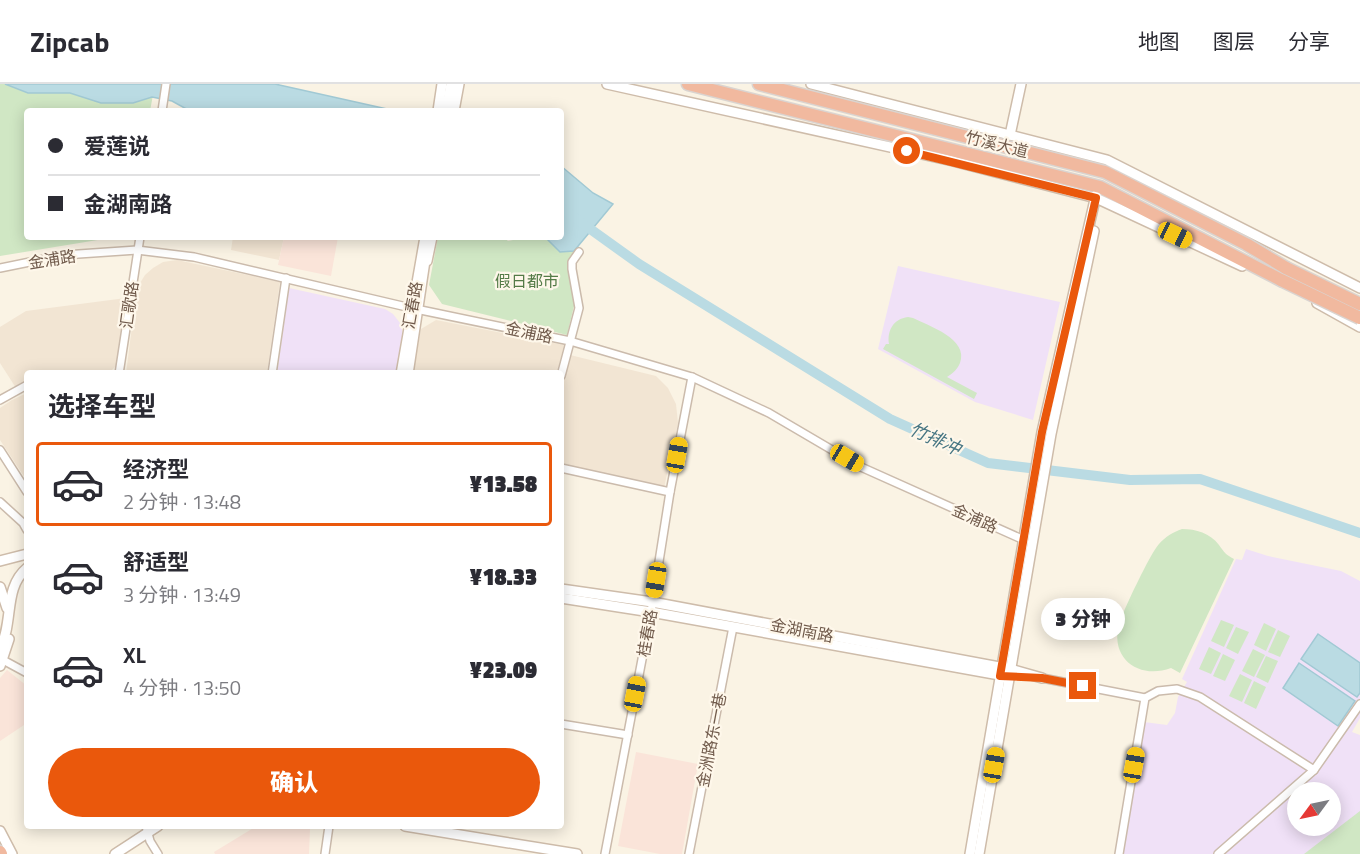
<!DOCTYPE html>
<html lang="zh">
<meta charset="utf-8">
<style>
:root{--surface:#fff;--page:#f2f2f3;--text:#2b2b33;--muted:#7c7c81;--line:#e1e1e2;--accent:#ea580c}
body{margin:0;font-family:"Titillium Web","Noto Sans SC",sans-serif;background:var(--page);color:var(--text);height:100vh;display:flex;flex-direction:column;font-size:22px;white-space:nowrap}
*{box-sizing:border-box;margin:0}
p{font-size:20px;color:var(--muted)}
.icon{flex:none;width:33px;height:33px;fill:none;stroke:currentColor;stroke-width:2;stroke-linecap:round;stroke-linejoin:round}
.map{position:relative;flex:1;overflow:hidden}
.drawer{position:absolute;left:24px;top:286px;width:540px;height:459px;display:flex;flex-direction:column;background:var(--surface);border-radius:6px;box-shadow:0 3px 15px #0003}
.drawer>*{flex:none}
.top-card{position:absolute;left:24px;top:24px;width:540px;height:132px;border-radius:6px;box-shadow:0 3px 15px #0003;display:grid;align-content:center;height:132px;padding:0 24px;background:var(--surface)}
.needle{width:39px;rotate:237deg}
.fabs{position:absolute;left:1287px;top:698px;display:grid;gap:12px}
.fabs a{display:grid;place-items:center;width:54px;height:54px;border-radius:50%;background:var(--surface);box-shadow:0 3px 15px #0003;font-size:30px}
.end{position:absolute;width:27px;height:27px;margin:-14px;border:8px solid #ea580c;background:#fff;box-shadow:0 0 0 3px #fff}
.from{border-radius:50%}
.bubble{position:absolute;height:42px;border-radius:21px;background:var(--surface);box-shadow:0 3px 15px #0003;font-size:20px;font-weight:800;line-height:42px;text-align:center}
.car{position:absolute;width:18px;height:36px;margin:-18px -9px;border-radius:8px;box-shadow:0 0 4px 2px #0007;background:linear-gradient(#f5c518 24%,#345 0 40%,#f5c518 0 76%,#345 0 86%,#f5c518 0)}
.top-card b{display:flex;align-items:center;gap:21px;height:57px;font-size:22px}
.top-card b+b{border-top:2px solid var(--line)}
.top-card i{width:15px;height:15px;background:var(--text)}
ul{padding:0;list-style:none}
li{display:flex;align-items:center;gap:18px;height:84px;margin:0 12px 9px;padding:0 12px;border:3px solid transparent;border-radius:6px}
li div{flex:1}
li b{display:block;font-size:22px}
li em{font-style:normal;font-weight:800}
li.current{border-color:var(--accent)}
li>.icon{width:54px;height:54px;stroke-width:1.5}
h2{padding:0 24px;font-size:27px;line-height:72px}
.primary-button{display:flex;gap:12px;margin-top:auto;padding:12px 24px}
.primary-button a{flex:1;height:69px;border-radius:36px;background:var(--accent);color:#fff;font-size:24px;font-weight:800;line-height:69px;text-align:center}
header{display:flex;align-items:center;gap:36px;box-sizing:border-box;height:84px;padding:0 30px;background:var(--surface);border-bottom:2px solid var(--line)}
header strong{font-size:28px}
nav{display:flex;gap:33px;margin-inline-start:auto;font-size:21px}
.map>svg:first-child{display:block}
</style>
<header>
<strong>Zipcab</strong>
<nav><a>地图</a><a>图层</a><a>分享</a></nav>
</header>
<div class="map">
<svg width="1360" height="770" viewBox="0 0 1360 770">
<rect width="100%" height="100%" fill="#faf3e4"/>
<!-- residential -->
<g fill="#f2e5d3">
<path d="M 233,153 L 284,153 L 279,176 L 231,166 Z"/>
<path d="M 177,176 L 280,198 L 267,289 L 126,289 L 137,204 L 145,191 L 153,184 L 163,178 Z"/>
<path d="M 126,214 L 117,281 L 109,289 L 27,290 L 27,298 L 16,304 L 0,279 L 0,243 L 26,227 Z"/>
<path d="M 436,236 L 564,261 L 557,289 L 413,289 L 421,245 Z"/>
<path d="M 570,271 L 656,292 L 668,304 L 676,320 L 678,339 L 664,404 L 561,382 L 561,305 Z"/>
<path d="M 27,309 L 27,397 L 0,356 L 0,324 L 12,316 Z"/>
</g>
<!-- commercial -->
<g fill="#fae4d9">
<path d="M 284,153 L 338,153 L 331,192 L 278,181 Z"/>
<path d="M 7,586 L 27,602 L 27,639 L 0,657 L 0,594 Z"/>
<path d="M 636,668 L 698,680 L 682,770 L 660,770 L 618,762 Z"/>
<path d="M 255,743 L 306,743 L 310,745 L 309,770 L 215,770 L 214,768 Z"/>
</g>
<!-- education -->
<g fill="#f0e1f7" fill-rule="evenodd">
<path d="M 898,182 L 1060,218 L 1033,336 L 975,318 L 878,265 Z"/>
<path d="M 289,204 L 385,225 L 393,230 L 400,239 L 403,250 L 397,289 L 277,290 Z"/>
<path d="M 1246,465 L 1268,472 L 1341,487 L 1360,497 L 1360,634 L 1352,648 L 1360,651 L 1360,770 L 1121,770 L 1144,638 L 1167,641 L 1175,629 L 1178,613 L 1187,598 L 1182,595 L 1236,475 L 1242,476 ZM 1298,708 L 1330,708 L 1330,741 L 1298,741 Z"/>
</g>
<!-- green -->
<g fill="#d0e7c4">
<path d="M 0,0 L 155,0 L 150,27 L 27,27 L 27,153 L 116,153 L 0,172 Z"/>
<path d="M 438,153 L 503,153 L 508,157 L 518,155 L 519,153 L 545,153 L 560,167 L 574,167 L 568,182 L 575,218 L 567,251 L 442,220 L 429,201 Z"/>
<path d="M 908,233 L 913,234 C 929,242 969,255 960,279 C 957,286 952,290 947,293 L 977,309 L 974,315 L 883,265 L 886,260 L 889,260 C 887,247 893,235 908,233 Z"/>
<path d="M 1182,445 C 1196,445 1210,449 1219,461 C 1224,468 1226,471 1234,475 L 1180,589 L 1171,584 C 1142,595 1112,578 1118,544 C 1120,533 1151,468 1159,460 C 1165,453 1173,448 1182,445 Z"/>
<path d="M 1221,536 L 1234,541 L 1224,563 L 1211,557 Z"/>
<path d="M 1264,539 L 1276,545 L 1266,567 L 1254,561 Z"/>
<path d="M 1236,543 L 1249,548 L 1238,570 L 1226,564 Z"/>
<path d="M 1278,546 L 1290,552 L 1280,573 L 1268,568 Z"/>
<path d="M 1209,563 L 1221,569 L 1211,590 L 1199,585 Z"/>
<path d="M 1253,565 L 1265,571 L 1254,593 L 1242,587 Z"/>
<path d="M 1223,570 L 1235,576 L 1225,597 L 1213,592 Z"/>
<path d="M 1266,572 L 1278,577 L 1268,599 L 1256,593 Z"/>
<path d="M 1240,590 L 1252,596 L 1242,618 L 1229,612 Z"/>
<path d="M 1254,597 L 1266,603 L 1256,625 L 1244,619 Z"/>
<path d="M 1360,727 L 1360,770 L 1304,770 Z"/>
</g>
<!-- water -->
<g fill="#badbe3" stroke="#a1c9d4" stroke-width="1.5">
<path d="M 5,0 L 275,0 L 396,27 L 190,27 L 172,17 L 152,13 L 133,19 L 101,19 L 70,9 L 28,9 Z"/>
<path d="M 561,82 L 593,109 L 613,120 L 574,167 L 560,168 L 545,153 L 561,153 Z"/>
<path d="M 1318,550 L 1360,579 L 1360,609 L 1357,613 L 1301,575 Z"/>
<path d="M 1299,579 L 1355,617 L 1338,642 L 1283,604 Z"/>
</g>
<g fill="none" stroke-linecap="round" stroke-linejoin="round">
<!-- river -->
<path stroke="#badbe3" stroke-width="10" d="M 561,124 L 639,180 L 890,335 L 988,379 L 1130,396 L 1200,395 L 1360,449"/>
<defs>
<g id="street">
<path d="M 162,27 L 166,0"/>
<path d="M 0,184 L 64,171 L 137,166 L 194,173 L 411,224 L 570,257 L 692,293 L 769,329 L 861,383 L 1024,456"/>
<path d="M 119,290 L 140,153"/>
<path d="M 272,290 L 286,194"/>
<path d="M 561,292 L 579,224 L 572,185 L 572,178 L 579,168"/>
<path d="M 0,316 L 27,301"/>
<path d="M 0,366 L 27,408"/>
<path d="M 561,384 L 670,408"/>
<path d="M 0,418 L 23,439 L 27,446"/>
<path d="M 3,576 L 27,589"/>
<path d="M 1042,594 L 1145,614"/>
<path d="M 561,640 L 628,651"/>
<path d="M 146,742 L 150,757 L 158,770"/>
<path d="M 325,770 L 329,742"/>
<path d="M 605,770 L 651,528 L 670,408 L 692,293"/>
<path d="M 689,770 L 733,543"/>
<path d="M 1119,770 L 1145,614 L 1158,607 L 1177,605 L 1200,613 L 1314,686"/>
<path d="M 1218,770 L 1314,686 L 1360,620"/>
</g>
<g id="secondary">
<path d="M 607,0 L 953,77 L 1096,114 L 1242,182"/>
<path d="M 811,0 L 1107,76 L 1360,204"/>
<path d="M 438,27 L 442,0"/>
<path d="M 446,27 L 451,0"/>
<path d="M 454,27 L 459,0"/>
<path d="M 1010,51 L 1021,0"/>
<path d="M 427,177 L 432,153"/>
<path d="M 1317,219 L 1360,243"/>
<path d="M 401,290 L 425,153"/>
<path d="M 408,290 L 426,170"/>
<path d="M 0,477 L 27,470"/>
<path d="M 0,503 L 7,524"/>
<path d="M 561,505 L 652,518 L 1010,585 L 1042,594"/>
<path d="M 561,514 L 651,528 L 1005,592"/>
<path d="M 0,564 C 14,538 3,504 27,484"/>
<path d="M 0,582 L 9,555"/>
<path d="M 405,742 L 577,770"/>
<path d="M 0,747 L 12,770"/>
<path d="M 115,770 L 158,742"/>
<path d="M 970,770 L 1042,348 L 1096,111"/>
<path d="M 979,770 L 1051,350 L 1094,147"/>
</g>
<g id="highway">
<path d="M 688,0 L 1100,103 L 1281,196"/>
<path d="M 759,0 L 1105,88 L 1246,160 L 1286,184"/>
<path d="M 0,768 L 1,770"/>
</g>
</defs>
<!-- street casing -->
<use href="#street" stroke="#cbbbac" stroke-width="10"/>
<!-- secondary casing -->
<use href="#secondary" stroke="#cebcaa" stroke-width="12"/>
<!-- highway casing -->
<use href="#highway" stroke="#dad4d0" stroke-width="15"/>
<!-- street -->
<use href="#street" stroke="#fff" stroke-width="7"/>
<!-- secondary -->
<use href="#secondary" stroke="#fff" stroke-width="9"/>
<!-- highway -->
<use href="#highway" stroke="#f1b99f" stroke-width="12"/>
<defs>
<g id="highway-bridge">
<path d="M 1286,184 L 1360,220"/>
<path d="M 1281,196 L 1360,234"/>
</g>
</defs>
<!-- highway-bridge casing -->
<use href="#highway-bridge" stroke="#dad4d0" stroke-width="15" stroke-linecap="butt"/>
<!-- highway-bridge -->
<use href="#highway-bridge" stroke="#f1b99f" stroke-width="12"/>
</g>
<g fill="none" stroke-linecap="round" stroke-linejoin="round">
<!-- route -->
<path stroke="#ea580c" stroke-width="8" d="M 907,67 L 1096,114 L 1042,348 L 1000,592 L 1042,594 L 1083,602"/>
</g>
<g text-anchor="middle" stroke-width="4.5" stroke-linejoin="round" paint-order="stroke">
<!-- street labels -->
<g font-size="16" fill="#715b4c" stroke="#fef7ea">
<text transform="translate(997 60) rotate(14)" y="6">竹溪大道</text>
<text transform="translate(52 175) rotate(-9)" y="6">金浦路</text>
<text transform="translate(129 221) rotate(-82)" y="6">汇歌路</text>
<text transform="translate(412 221) rotate(-80)" y="6">汇春路</text>
<text transform="translate(529 248) rotate(12)" y="6">金浦路</text>
<text transform="translate(975 434) rotate(24)" y="6">金浦路</text>
<text transform="translate(802 546) rotate(11)" y="6">金湖南路</text>
<text transform="translate(647 549) rotate(-80)" y="6">桂春路</text>
<text transform="translate(711 656) rotate(-79)" y="6">金洲路东一巷</text>
</g>
<!-- park labels -->
<g font-size="16" fill="#547b47" stroke="#fef7ea">
<text x="527" y="203">假日都市</text>
</g>
<!-- water labels -->
<g font-size="18" font-style="italic" fill="#477683" stroke="#fef7ea">
<text transform="translate(935 355) rotate(24)" y="6">竹排冲</text>
</g>
</g>
</svg>
<div class="fabs">
<a><svg class="needle" viewBox="-14 -14 28 28"><path d="M0-13l5 13h-10z" fill="#e53935"/><path d="M0 13l5-13h-10z" fill="#7c7c81"/></svg></a>
</div>
<i class="end from" style="left:907px;top:67px"></i>
<i class="end" style="left:1083px;top:602px"></i>
<div class="bubble" style="left:1041px;top:514px;width:84px">3 分钟</div>
<i class="car" style="left:1175px;top:151px;rotate:115deg"></i>
<i class="car" style="left:677px;top:371px;rotate:10deg"></i>
<i class="car" style="left:847px;top:374px;rotate:121deg"></i>
<i class="car" style="left:656px;top:496px;rotate:189deg"></i>
<i class="car" style="left:635px;top:610px;rotate:11deg"></i>
<i class="car" style="left:994px;top:681px;rotate:10deg"></i>
<i class="car" style="left:1134px;top:681px;rotate:10deg"></i>
<div class="top-card">
<b><i class="from"></i>爱莲说</b>
<b><i></i>金湖南路</b>
</div>
<section class="drawer">
<h2>选择车型</h2>
<ul>
<li class="current"><svg class="icon" aria-label="car" viewBox="0 0 24 24"><path d="M5 17H2v-5l4-1 3-4h7l3 4 3 1v5h-3M9 17h6M6 11h13"/><circle cx="7" cy="17" r="2"/><circle cx="17" cy="17" r="2"/></svg><div><b>经济型</b><p>2 分钟 · 13:48</p></div><em>¥13.58</em></li>
<li><svg class="icon" aria-label="car" viewBox="0 0 24 24"><path d="M5 17H2v-5l4-1 3-4h7l3 4 3 1v5h-3M9 17h6M6 11h13"/><circle cx="7" cy="17" r="2"/><circle cx="17" cy="17" r="2"/></svg><div><b>舒适型</b><p>3 分钟 · 13:49</p></div><em>¥18.33</em></li>
<li><svg class="icon" aria-label="car" viewBox="0 0 24 24"><path d="M5 17H2v-5l4-1 3-4h7l3 4 3 1v5h-3M9 17h6M6 11h13"/><circle cx="7" cy="17" r="2"/><circle cx="17" cy="17" r="2"/></svg><div><b>XL</b><p>4 分钟 · 13:50</p></div><em>¥23.09</em></li>
</ul>
<div class="primary-button"><a>确认</a></div>
</section>
</div>
